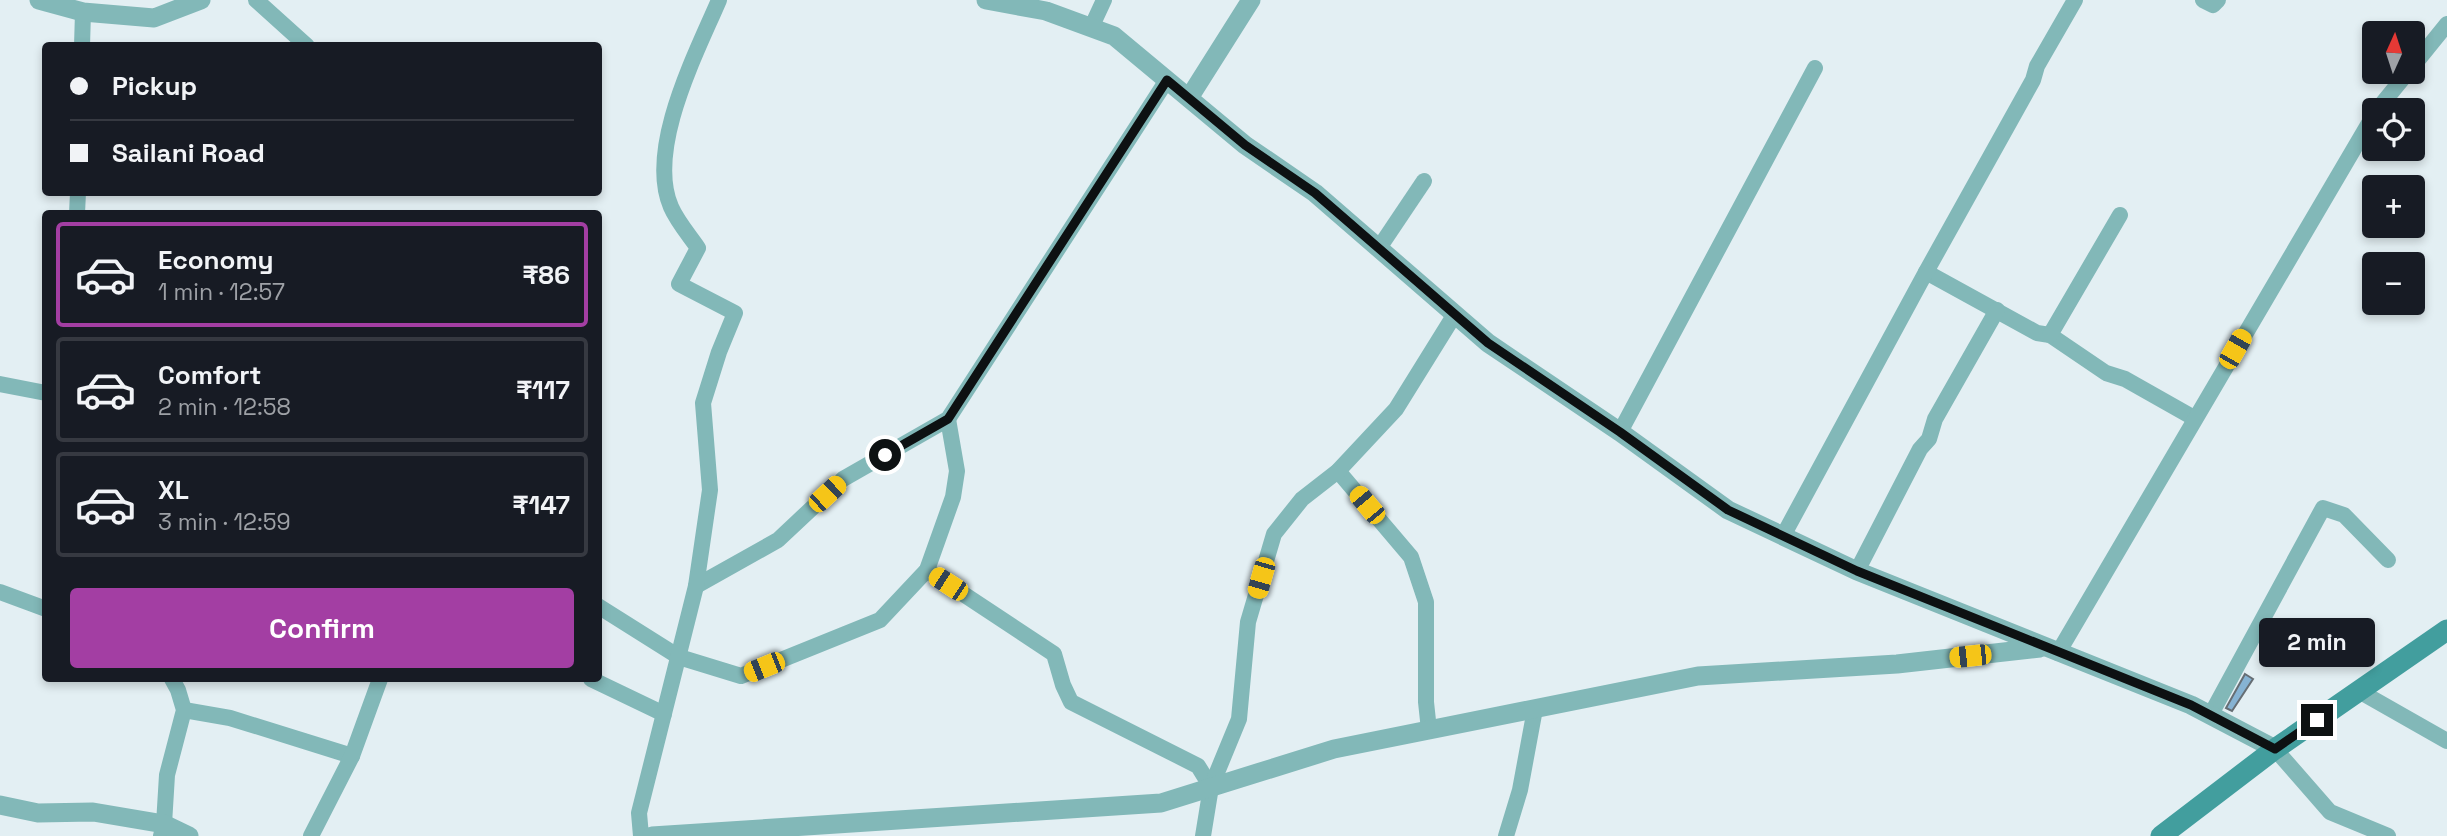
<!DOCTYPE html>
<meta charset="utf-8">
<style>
:root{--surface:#171b24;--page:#242831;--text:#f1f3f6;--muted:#9ea1a6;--line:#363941;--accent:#a33ea3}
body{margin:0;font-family:"Space Grotesk",sans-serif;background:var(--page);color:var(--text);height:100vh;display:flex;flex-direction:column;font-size:26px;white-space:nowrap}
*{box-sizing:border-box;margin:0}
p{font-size:23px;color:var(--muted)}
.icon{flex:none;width:38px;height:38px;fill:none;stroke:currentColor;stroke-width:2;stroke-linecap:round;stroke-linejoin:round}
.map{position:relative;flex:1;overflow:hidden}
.drawer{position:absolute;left:42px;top:210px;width:560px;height:472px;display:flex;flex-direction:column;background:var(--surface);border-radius:7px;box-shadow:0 4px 10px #0003}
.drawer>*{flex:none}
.hud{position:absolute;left:42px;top:42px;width:560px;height:154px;border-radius:7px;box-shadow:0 4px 10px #0003;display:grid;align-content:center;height:154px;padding:0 28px;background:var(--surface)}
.needle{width:46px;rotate:3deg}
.buttons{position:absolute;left:2362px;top:21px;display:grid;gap:14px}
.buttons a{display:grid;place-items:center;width:63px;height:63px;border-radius:7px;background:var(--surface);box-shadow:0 4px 10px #0003;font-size:35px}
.end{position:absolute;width:32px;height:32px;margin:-16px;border:9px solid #0d1112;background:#fff;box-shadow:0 0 0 4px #fff}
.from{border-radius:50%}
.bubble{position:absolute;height:49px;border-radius:7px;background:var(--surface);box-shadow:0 4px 10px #0003;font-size:23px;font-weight:600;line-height:49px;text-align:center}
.car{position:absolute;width:21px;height:42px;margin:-21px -10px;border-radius:9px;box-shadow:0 0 5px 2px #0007;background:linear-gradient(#f5c518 24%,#345 0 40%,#f5c518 0 76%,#345 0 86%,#f5c518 0)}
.hud b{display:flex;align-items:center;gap:24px;height:66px;font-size:26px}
.hud b+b{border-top:2px solid var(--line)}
.hud i{width:18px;height:18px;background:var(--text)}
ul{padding:12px 0 0;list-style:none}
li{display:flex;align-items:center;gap:21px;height:105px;margin:0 14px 10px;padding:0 14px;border:4px solid var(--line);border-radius:7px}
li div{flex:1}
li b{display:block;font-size:26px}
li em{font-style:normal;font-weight:600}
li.active{border-color:var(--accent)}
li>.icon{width:63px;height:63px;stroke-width:1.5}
.button{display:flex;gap:14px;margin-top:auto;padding:14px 28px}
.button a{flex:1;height:80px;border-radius:7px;background:var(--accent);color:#fff;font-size:28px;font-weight:600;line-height:80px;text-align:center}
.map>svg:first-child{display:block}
</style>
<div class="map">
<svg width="2447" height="836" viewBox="0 0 2447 836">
<rect width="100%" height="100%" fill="#e3eff3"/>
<!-- building -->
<path fill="#86b3d3" stroke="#666e74" stroke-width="2" d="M 2245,674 L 2253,679 L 2232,711 L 2226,708 Z"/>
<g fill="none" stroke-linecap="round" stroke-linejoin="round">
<!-- minor -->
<g stroke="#82b8b8" stroke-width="16">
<path d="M 256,0 L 307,46"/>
<path d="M 2203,0 L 2213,5 L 2218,0"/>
<path d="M 1091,28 L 1104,0"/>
<path d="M 82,46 L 83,12"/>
<path d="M 2413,66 L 2447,24"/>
<path d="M 2377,110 L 2408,72"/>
<path d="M 77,214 L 78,192"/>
<path d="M 1379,248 L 1424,181"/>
<path d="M 1926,272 L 2037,333 L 2050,335 L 2106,373 L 2125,379 L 2194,418"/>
<path d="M 2050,335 L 2120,215"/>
<path d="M 0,384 L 46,393"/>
<path d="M 1620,432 L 1815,68"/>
<path d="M 1338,471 L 1411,557 L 1426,602 L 1426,702 L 1429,730"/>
<path d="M 1783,536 L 1926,272 L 2033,80 L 2037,66 L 2075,0"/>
<path d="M 927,570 L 1054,654 L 1063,685 L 1071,702 L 1198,766 L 1211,787"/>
<path d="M 1857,571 L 1920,449 L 1929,439 L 1935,419 L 1997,310"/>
<path d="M 696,586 L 778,540 L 843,479 L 948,419 L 1167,80"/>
<path d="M 0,592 L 46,609"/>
<path d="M 598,606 L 679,657 L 741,676 L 880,620 L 927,570 L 953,497 L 957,471 L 948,419"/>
<path d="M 2058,653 L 2375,113"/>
<path d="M 591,679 L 664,714"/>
<path d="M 2359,691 L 2447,741"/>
<path d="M 184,710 L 230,718 L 352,756"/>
<path d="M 2210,716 L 2323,508 L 2344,515 L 2388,560"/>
<path d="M 2275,749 L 2330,812 L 2388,836"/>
<path d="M 161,836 L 164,824 L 167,775 L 184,710 L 178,690 L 172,679"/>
<path d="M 311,836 L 352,756 L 380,679"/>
<path d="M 641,836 L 639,813 L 696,586 L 710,490 L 703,403 L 719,352 L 735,313 L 679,284 L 698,248 C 689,235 677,221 671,207 C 646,149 696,54 719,0"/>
<path d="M 1203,836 L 1211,787 L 1239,719 L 1248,622 L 1274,534 L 1302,499 L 1338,471 L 1396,409 L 1455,314"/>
<path d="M 1506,836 L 1520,790 L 1535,709"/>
</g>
<!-- tertiary -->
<g stroke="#82b8b8" stroke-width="19">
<path d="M 39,0 L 83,12 L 154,18 L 201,0"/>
<path d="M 986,0 L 1046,11 L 1114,36 L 1245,145 L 1315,193 L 1488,343 L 1620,432 L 1728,510 L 1857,571 L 2191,705 L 2275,749"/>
<path d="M 1189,98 L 1251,0"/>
<path d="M 0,805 L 38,813 L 93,812 L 164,824 L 189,836"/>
<path d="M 652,836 L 1161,803 L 1334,749 L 1698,676 L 1897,664 L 2040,648"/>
</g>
<!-- secondary -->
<path stroke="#429e9e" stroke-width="21" d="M 2161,836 L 2275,749 L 2447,630"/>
</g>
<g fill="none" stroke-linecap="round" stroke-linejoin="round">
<!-- route -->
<path stroke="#0d1112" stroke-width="9" d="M 885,455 L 948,419 L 1167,80 L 1245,145 L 1315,193 L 1488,343 L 1620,432 L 1728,510 L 1857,571 L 2191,705 L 2275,749 L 2317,720"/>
</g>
</svg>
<div class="buttons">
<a><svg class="needle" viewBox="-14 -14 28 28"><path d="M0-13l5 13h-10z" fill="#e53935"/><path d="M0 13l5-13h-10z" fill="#9ea1a6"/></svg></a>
<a><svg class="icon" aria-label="locate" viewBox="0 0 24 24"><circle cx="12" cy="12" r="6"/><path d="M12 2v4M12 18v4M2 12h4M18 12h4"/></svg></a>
<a>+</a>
<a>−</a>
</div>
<i class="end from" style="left:885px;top:455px"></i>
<i class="end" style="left:2317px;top:720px"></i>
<div class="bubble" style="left:2259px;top:618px;width:116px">2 min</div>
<i class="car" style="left:2235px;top:349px;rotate:30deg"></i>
<i class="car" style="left:827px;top:494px;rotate:47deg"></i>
<i class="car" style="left:1367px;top:505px;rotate:320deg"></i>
<i class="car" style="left:1261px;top:578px;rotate:196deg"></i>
<i class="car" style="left:948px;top:584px;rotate:303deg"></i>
<i class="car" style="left:1970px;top:656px;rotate:264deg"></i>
<i class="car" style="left:764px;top:667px;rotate:248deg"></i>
<div class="hud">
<b><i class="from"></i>Pickup</b>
<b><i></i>Sailani Road</b>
</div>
<section class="drawer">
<ul>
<li class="active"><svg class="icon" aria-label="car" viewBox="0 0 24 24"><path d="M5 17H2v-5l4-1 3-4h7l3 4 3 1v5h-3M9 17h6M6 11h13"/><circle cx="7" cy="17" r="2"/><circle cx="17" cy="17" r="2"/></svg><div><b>Economy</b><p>1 min · 12:57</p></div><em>₹86</em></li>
<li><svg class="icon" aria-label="car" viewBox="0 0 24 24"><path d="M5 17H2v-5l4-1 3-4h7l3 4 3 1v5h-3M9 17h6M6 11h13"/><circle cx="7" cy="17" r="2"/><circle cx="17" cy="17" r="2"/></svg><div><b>Comfort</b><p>2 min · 12:58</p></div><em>₹117</em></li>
<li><svg class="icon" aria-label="car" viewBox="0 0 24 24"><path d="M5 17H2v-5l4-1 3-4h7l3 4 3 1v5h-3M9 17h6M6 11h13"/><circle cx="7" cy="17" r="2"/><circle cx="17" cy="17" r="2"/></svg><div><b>XL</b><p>3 min · 12:59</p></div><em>₹147</em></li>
</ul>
<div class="button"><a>Confirm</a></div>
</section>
</div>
